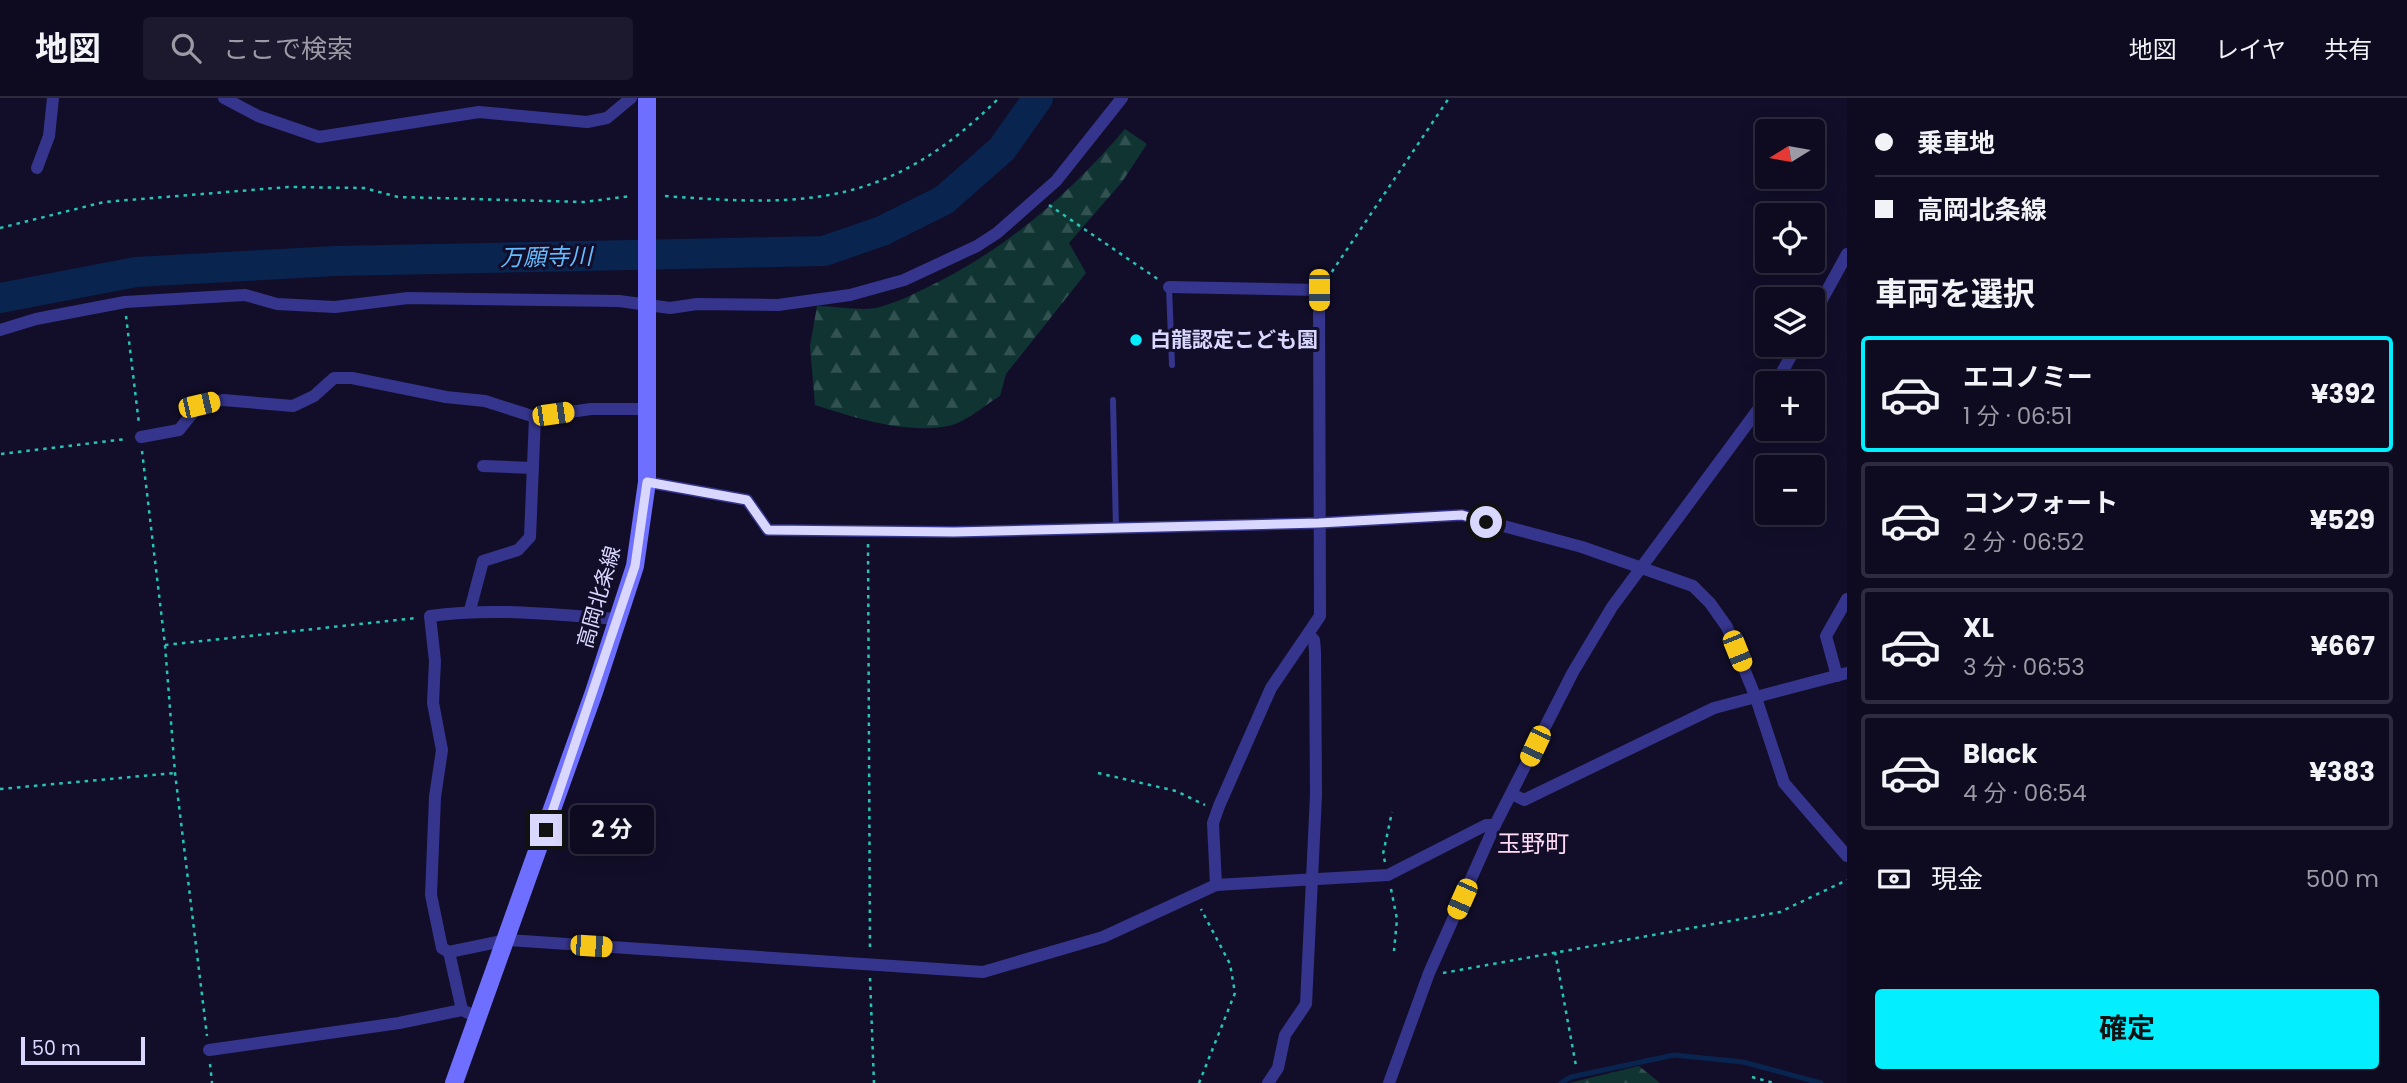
<!DOCTYPE html>
<html lang="ja">
<meta charset="utf-8">
<style>
:root{--surface:#0e0a20;--page:#1c182d;--text:#f1f3f6;--muted:#9b9aa5;--line:#2e2b3e;--accent:#03eeff}
body{margin:0;font-family:Poppins,"Noto Sans JP",sans-serif;background:var(--page);color:var(--text);height:100vh;display:flex;flex-direction:column;font-size:26px;white-space:nowrap}
*{box-sizing:border-box;margin:0}
p{font-size:23px;color:var(--muted)}
.icon{flex:none;width:38px;height:38px;fill:none;stroke:currentColor;stroke-width:2;stroke-linecap:round;stroke-linejoin:round}
.map{position:relative;flex:1;overflow:hidden}
.sheet{display:flex;flex-direction:column;background:var(--surface);width:560px}
.sheet>*{flex:none}
.guide{display:grid;align-content:center;height:154px;padding:0 28px;background:var(--surface)}
.needle{width:46px;rotate:259deg}
.buttons{position:absolute;left:1755px;top:21px;display:grid;gap:14px}
.buttons a{display:grid;place-items:center;width:70px;height:70px;border-radius:7px;background:var(--surface);box-shadow:0 4px 18px #0003,0 0 0 2px var(--line);font-size:35px}
.scale{position:absolute;left:21px;bottom:18px;width:124px;box-sizing:border-box;padding-left:7px;border:4px solid #dad7ff;border-top:0;font-size:19px;line-height:24px;white-space:nowrap;color:#dad7ff;-webkit-text-stroke:5px #120e2a;paint-order:stroke}
.end{position:absolute;width:32px;height:32px;margin:-16px;border:9px solid #dad7ff;background:#111;box-shadow:0 0 0 4px #111}
.from{border-radius:50%}
.bubble{position:absolute;height:49px;border-radius:7px;background:var(--surface);box-shadow:0 4px 18px #0003,0 0 0 2px var(--line);font-size:23px;font-weight:700;line-height:49px;text-align:center}
.car{position:absolute;width:21px;height:42px;margin:-21px -10px;border-radius:9px;box-shadow:0 0 5px 2px #0007;background:linear-gradient(#f5c518 24%,#345 0 40%,#f5c518 0 76%,#345 0 86%,#f5c518 0)}
.guide b{display:flex;align-items:center;gap:24px;height:66px;font-size:26px}
.guide b+b{border-top:2px solid var(--line)}
.guide i{width:18px;height:18px;background:var(--text)}
ul{padding:0;list-style:none}
li{display:flex;align-items:center;gap:21px;height:116px;margin:0 14px 10px;padding:0 14px;border:4px solid var(--line);border-radius:7px}
li div{flex:1}
li b{display:block;font-size:26px}
li em{font-style:normal;font-weight:700}
li.active{border-color:var(--accent)}
li>.icon{width:63px;height:63px;stroke-width:1.5}
h2{padding:0 28px;font-size:32px;line-height:84px}
.pay{display:flex;align-items:center;gap:18px;height:77px;padding:0 28px;font-size:26px}
.pay p{margin-inline-start:auto}
.button{display:flex;gap:14px;margin-top:auto;padding:14px 28px}
.button a{flex:1;height:80px;border-radius:7px;background:var(--accent);color:#111;font-size:28px;font-weight:700;line-height:80px;text-align:center}
header{display:flex;align-items:center;gap:42px;box-sizing:border-box;height:98px;padding:0 35px;background:var(--surface);border-bottom:2px solid var(--line)}
header strong{font-size:33px}
nav{display:flex;gap:38px;margin-inline-start:auto;font-size:24px}
.search{width:490px;height:63px;background:var(--page);display:flex;align-items:center;gap:18px;box-sizing:border-box;padding:0 24px;border-radius:7px;color:var(--muted);font-size:26px}
main{display:flex;flex:1;min-height:0}
.map>svg:first-child{display:block}
</style>
<header>
<strong>地図</strong>
<div class="search"><svg class="icon" aria-label="search" viewBox="0 0 24 24"><circle cx="10" cy="10" r="6"/><path d="M15 15l6 6"/></svg>ここで検索</div>
<nav><a>地図</a><a>レイヤ</a><a>共有</a></nav>
</header>
<main>
<div class="map">
<svg width="1847" height="985" viewBox="0 0 1847 985">
<defs>
<pattern id="forest-firs" width="22" height="20" patternUnits="userSpaceOnUse" patternTransform="scale(1.75)"><rect width="22" height="20" fill="#103432"/><path d="M5 1l3.5 6h-7zM16 11l3.5 6h-7z" fill="#325151"/></pattern>
</defs>
<rect width="100%" height="100%" fill="#120e2a"/>
<!-- forest -->
<g fill="url(#forest-firs)">
<path d="M 1125,31 L 1147,46 L 1122,84 L 1069,145 L 1086,175 L 1006,276 L 1000,298 C 985,307 965,325 948,328 C 905,336 855,320 815,307 L 810,248 L 817,208 C 835,208 858,213 876,210 C 897,205 920,193 940,183 C 1012,146 1072,93 1125,31 Z"/>
<path d="M 1639,968 L 1660,985 L 1569,985 Z"/>
</g>
<g fill="none" stroke-linecap="round" stroke-linejoin="round">
<!-- stream -->
<path stroke="#08244f" stroke-width="5" d="M 1561,985 L 1571,979 L 1674,957 L 1743,964 L 1821,985"/>
<!-- river -->
<path stroke="#08244f" stroke-width="30" d="M 0,200 L 136,174 L 335,163 L 824,153 L 882,133 L 944,102 L 1002,51 L 1038,0"/>
<!-- path -->
<g stroke="#25c5b6" stroke-width="2.5" stroke-dasharray="3.5 5" stroke-linecap="butt">
<path d="M 665,98 C 809,109 890,108 999,0"/>
<path d="M 1049,107 L 1159,182"/>
<path d="M 0,130 L 104,104 L 288,89 L 364,90 L 398,99 L 584,104 L 631,98"/>
<path d="M 1327,181 L 1449,0"/>
<path d="M 126,218 L 139,326"/>
<path d="M 142,353 L 165,547 L 175,675 L 207,938"/>
<path d="M 1,356 L 126,341"/>
<path d="M 868,446 L 870,852"/>
<path d="M 165,547 L 416,520"/>
<path d="M 1098,675 L 1176,693 L 1205,707"/>
<path d="M 0,691 L 175,675"/>
<path d="M 1385,764 L 1383,756 L 1392,714"/>
<path d="M 1391,791 L 1397,821 L 1394,853"/>
<path d="M 1555,854 L 1576,968"/>
<path d="M 1443,875 L 1780,814 L 1847,782"/>
<path d="M 870,880 L 874,985"/>
<path d="M 210,966 L 212,985"/>
<path d="M 1752,979 L 1774,985"/>
<path d="M 1199,985 L 1235,895 L 1230,866 L 1201,811"/>
</g>
<!-- service -->
<g stroke="#35358d" stroke-width="6">
<path d="M 1169,189 L 1172,267"/>
<path d="M 1113,302 L 1116,430"/>
</g>
<!-- minor -->
<g stroke="#35358d" stroke-width="12">
<path d="M 224,0 L 258,18 L 319,39 L 479,14 L 587,24 L 607,20 L 631,0"/>
<path d="M 37,70 L 49,38 L 53,0"/>
<path d="M 1169,189 L 1319,192 L 1320,518 L 1271,590 L 1219,708 L 1213,725 L 1216,787"/>
<path d="M 1813,218 L 1847,156"/>
<path d="M 0,232 L 36,221 L 125,204 L 245,197 L 277,206 L 335,209 L 408,200 L 619,203 L 670,210 L 697,206 L 778,207 L 850,197 L 904,182 L 977,148 L 997,135 L 1056,83 L 1122,0"/>
<path d="M 1776,285 L 1797,247"/>
<path d="M 141,339 L 179,332 L 199,307 L 223,302 L 293,308 L 314,298 L 334,280 L 352,280 L 446,299 L 485,303 L 535,319 L 591,311 L 648,311"/>
<path d="M 483,368 L 533,370"/>
<path d="M 647,384 L 747,402 L 768,432 L 954,434 L 1319,425 L 1462,417 L 1582,449 L 1693,488 L 1710,505 L 1727,529 L 1756,600 L 1784,685 L 1847,758"/>
<path d="M 470,512 L 483,463 L 518,452 L 530,439 L 535,319"/>
<path d="M 619,521 C 556,517 494,509 430,518 L 435,563 L 433,605 L 442,652 L 435,699 L 431,797 L 442,850 L 449,854 L 507,842 L 983,874 L 1103,839 L 1216,787 L 1388,777 L 1486,727 L 1495,727"/>
<path d="M 1837,578 L 1826,538 L 1847,501"/>
<path d="M 1512,696 L 1524,702 L 1714,610 L 1847,575"/>
<path d="M 449,854 L 462,912"/>
<path d="M 209,952 L 399,925 L 462,912 L 479,920"/>
<path d="M 1268,985 L 1278,970 L 1285,937 L 1306,906 L 1316,697 L 1315,553 L 1314,542 L 1309,537"/>
<path d="M 1389,985 L 1429,875 L 1495,727 L 1573,574 L 1612,509 L 1768,298"/>
</g>
<!-- secondary -->
<path stroke="#6e6fff" stroke-width="18" d="M 454,985 L 594,594 L 635,468 L 647,384 L 647,0"/>
</g>
<g fill="none" stroke-linecap="round" stroke-linejoin="round">
<!-- route -->
<path stroke="#dad7ff" stroke-width="9" d="M 546,732 L 635,468 L 647,384 L 747,402 L 768,432 L 954,434 L 1319,425 L 1462,417 L 1486,424"/>
</g>
<!-- markers -->
<circle fill="#03eeff" stroke="#120e2a" stroke-width="2.5" cx="1136" cy="242" r="7"/>
<g text-anchor="middle" stroke-width="6" stroke-linejoin="round" paint-order="stroke">
<!-- poi labels -->
<g font-size="21" font-weight="bold" fill="#dad7ff" stroke="#120e2a" text-anchor="start">
<text x="1150" y="249">白龍認定こども園</text>
</g>
<!-- street labels -->
<g font-size="21" fill="#dad7ff" stroke="#120e2a">
<text transform="translate(599 499) rotate(-74)" y="7">高岡北条線</text>
</g>
<!-- water labels -->
<g font-size="23" font-style="italic" fill="#65bdff" stroke="#120e2a">
<text transform="translate(546 159) rotate(-1)" y="8">万願寺川</text>
</g>
<!-- quarter labels -->
<g font-size="24" fill="#ffd9f2" stroke="#120e2a">
<text x="1533" y="754">玉野町</text>
</g>
</g>
</svg>
<div class="buttons">
<a><svg class="needle" viewBox="-14 -14 28 28"><path d="M0-13l5 13h-10z" fill="#e53935"/><path d="M0 13l5-13h-10z" fill="#9b9aa5"/></svg></a>
<a><svg class="icon" aria-label="locate" viewBox="0 0 24 24"><circle cx="12" cy="12" r="6"/><path d="M12 2v4M12 18v4M2 12h4M18 12h4"/></svg></a>
<a><svg class="icon" aria-label="layers" viewBox="0 0 24 24"><path d="M12 4l9 5-9 5-9-5zM3 14l9 5 9-5"/></svg></a>
<a>+</a>
<a>−</a>
</div>
<div class="scale">50 m</div>
<i class="end from" style="left:1486px;top:424px"></i>
<i class="end" style="left:546px;top:732px"></i>
<div class="bubble" style="left:570px;top:707px;width:84px">2 分</div>
<i class="car" style="left:1319px;top:192px;rotate:180deg"></i>
<i class="car" style="left:199px;top:307px;rotate:77deg"></i>
<i class="car" style="left:553px;top:316px;rotate:82deg"></i>
<i class="car" style="left:1737px;top:553px;rotate:158deg"></i>
<i class="car" style="left:1535px;top:648px;rotate:205deg"></i>
<i class="car" style="left:1462px;top:801px;rotate:204deg"></i>
<i class="car" style="left:591px;top:848px;rotate:94deg"></i>
</div>
<section class="sheet">
<div class="guide">
<b><i class="from"></i>乗車地</b>
<b><i></i>高岡北条線</b>
</div>
<h2>車両を選択</h2>
<ul>
<li class="active"><svg class="icon" aria-label="car" viewBox="0 0 24 24"><path d="M5 17H2v-5l4-1 3-4h7l3 4 3 1v5h-3M9 17h6M6 11h13"/><circle cx="7" cy="17" r="2"/><circle cx="17" cy="17" r="2"/></svg><div><b>エコノミー</b><p>1 分 · 06:51</p></div><em>¥392</em></li>
<li><svg class="icon" aria-label="car" viewBox="0 0 24 24"><path d="M5 17H2v-5l4-1 3-4h7l3 4 3 1v5h-3M9 17h6M6 11h13"/><circle cx="7" cy="17" r="2"/><circle cx="17" cy="17" r="2"/></svg><div><b>コンフォート</b><p>2 分 · 06:52</p></div><em>¥529</em></li>
<li><svg class="icon" aria-label="car" viewBox="0 0 24 24"><path d="M5 17H2v-5l4-1 3-4h7l3 4 3 1v5h-3M9 17h6M6 11h13"/><circle cx="7" cy="17" r="2"/><circle cx="17" cy="17" r="2"/></svg><div><b>XL</b><p>3 分 · 06:53</p></div><em>¥667</em></li>
<li><svg class="icon" aria-label="car" viewBox="0 0 24 24"><path d="M5 17H2v-5l4-1 3-4h7l3 4 3 1v5h-3M9 17h6M6 11h13"/><circle cx="7" cy="17" r="2"/><circle cx="17" cy="17" r="2"/></svg><div><b>Black</b><p>4 分 · 06:54</p></div><em>¥383</em></li>
</ul>
<div class="pay"><svg class="icon" aria-label="cash" viewBox="0 0 24 24"><path d="M3 7h18v10H3z"/><circle cx="12" cy="12" r="2"/></svg>現金<p>500 m</p></div>
<div class="button"><a>確定</a></div>
</section>
</main>
